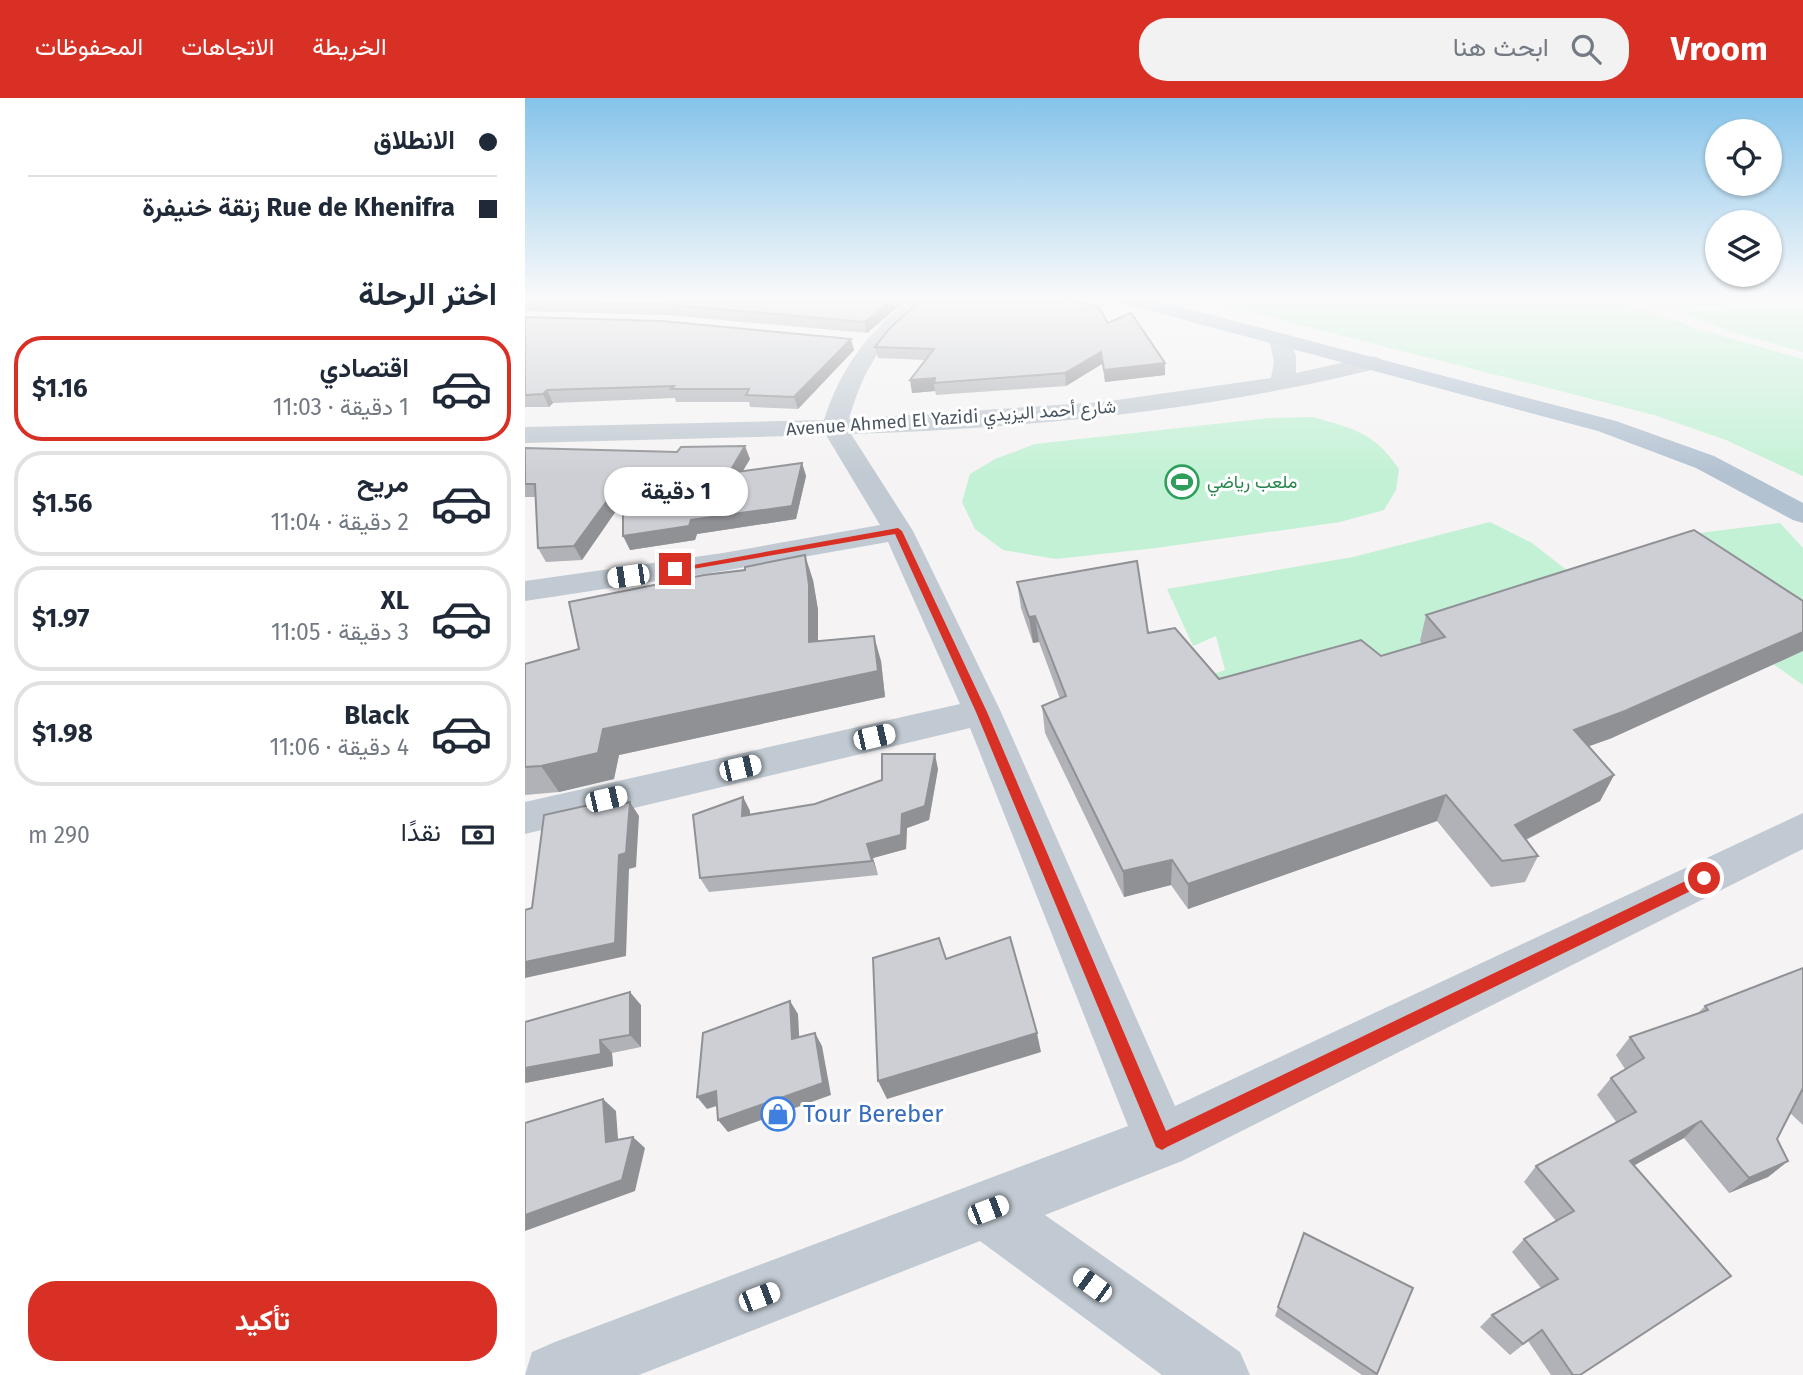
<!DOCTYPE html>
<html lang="ar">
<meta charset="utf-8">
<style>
:root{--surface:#fff;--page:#f2f2f3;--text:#1f2937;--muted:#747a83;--line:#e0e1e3;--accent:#d93025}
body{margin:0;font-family:"Fira Sans",Vazirmatn,sans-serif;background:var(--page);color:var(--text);direction:rtl;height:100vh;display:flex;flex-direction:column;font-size:26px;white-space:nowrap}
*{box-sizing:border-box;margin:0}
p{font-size:23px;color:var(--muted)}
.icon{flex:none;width:38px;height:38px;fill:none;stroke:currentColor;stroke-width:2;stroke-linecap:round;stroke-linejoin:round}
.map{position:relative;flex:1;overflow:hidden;direction:ltr}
.details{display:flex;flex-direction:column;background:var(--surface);width:525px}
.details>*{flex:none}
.banner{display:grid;align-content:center;height:154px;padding:0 28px;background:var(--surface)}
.controls{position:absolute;left:1180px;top:21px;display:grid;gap:14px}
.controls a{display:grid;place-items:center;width:77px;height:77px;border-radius:50%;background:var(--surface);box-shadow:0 2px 5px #0004;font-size:35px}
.end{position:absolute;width:32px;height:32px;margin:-16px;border:9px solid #d93025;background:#fff;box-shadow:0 0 0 4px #fff}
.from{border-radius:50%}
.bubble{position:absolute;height:49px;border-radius:24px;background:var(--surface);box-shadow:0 2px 5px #0004;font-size:23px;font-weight:700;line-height:49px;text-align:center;direction:rtl}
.car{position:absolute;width:21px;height:42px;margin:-21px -10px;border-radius:9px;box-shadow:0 0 5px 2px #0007;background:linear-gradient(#fff 24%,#345 0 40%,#fff 0 76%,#345 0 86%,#fff 0)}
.banner b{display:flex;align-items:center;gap:24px;height:66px;font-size:26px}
.banner b+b{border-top:2px solid var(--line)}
.banner i{width:18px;height:18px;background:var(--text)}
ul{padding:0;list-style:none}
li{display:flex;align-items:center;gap:21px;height:105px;margin:0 14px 10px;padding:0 14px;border:4px solid var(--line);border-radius:28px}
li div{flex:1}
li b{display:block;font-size:26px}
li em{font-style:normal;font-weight:700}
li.current{border-color:var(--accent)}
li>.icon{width:63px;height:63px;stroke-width:1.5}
h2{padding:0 28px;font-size:32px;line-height:84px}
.pay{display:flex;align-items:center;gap:18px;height:77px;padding:0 28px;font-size:26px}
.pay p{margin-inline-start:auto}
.button{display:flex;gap:14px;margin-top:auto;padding:14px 28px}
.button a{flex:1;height:80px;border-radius:28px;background:var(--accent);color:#fff;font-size:28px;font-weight:700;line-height:80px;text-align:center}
header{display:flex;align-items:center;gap:42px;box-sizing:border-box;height:98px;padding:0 35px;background:var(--accent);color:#fff}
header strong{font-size:33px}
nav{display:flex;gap:38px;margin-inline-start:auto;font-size:24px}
.search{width:490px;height:63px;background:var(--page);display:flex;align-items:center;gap:18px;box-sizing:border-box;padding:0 24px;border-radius:28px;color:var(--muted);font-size:26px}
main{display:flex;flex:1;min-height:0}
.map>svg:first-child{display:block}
</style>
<header>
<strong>Vroom</strong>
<div class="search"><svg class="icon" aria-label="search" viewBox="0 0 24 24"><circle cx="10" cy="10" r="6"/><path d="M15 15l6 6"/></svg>ابحث هنا</div>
<nav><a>الخريطة</a><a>الاتجاهات</a><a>المحفوظات</a></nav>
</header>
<main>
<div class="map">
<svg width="1278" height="1277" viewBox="0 0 1278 1277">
<rect width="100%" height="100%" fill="#f5f3f3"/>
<!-- green -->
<g fill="#c3f1d5">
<path d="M 662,198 L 1081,198 L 1169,230 L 1278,261 L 1278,378 L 1201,342 L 1129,317 Z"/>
<path d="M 1102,198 L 1278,198 L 1278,204 L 1136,211 Z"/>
<path d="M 1278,208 L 1278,254 L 1211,235 L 1159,216 L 1167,212 Z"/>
<path d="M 788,319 C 829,331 849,334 874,371 L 871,392 L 859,412 L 815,424 L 631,450 L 531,461 L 478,452 L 450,431 L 437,404 L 445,376 L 470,361 L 510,346 L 744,320 Z"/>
<path d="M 965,424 L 1007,445 L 1062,488 L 895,543 L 912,565 L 692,608 L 671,582 L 700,572 L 691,538 L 668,548 L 642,491 L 828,459 Z"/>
<path d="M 1255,425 L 1278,450 L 1278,539 L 1138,452 L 1142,439 Z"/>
<path d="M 1278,553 L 1278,587 L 1248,566 Z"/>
</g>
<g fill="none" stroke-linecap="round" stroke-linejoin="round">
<!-- minor -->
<path fill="#c1cad2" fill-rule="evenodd" d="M 389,198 L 411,198 C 401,211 385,220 374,231 C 347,256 334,287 324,321 L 578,304 L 746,280 L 749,264 L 744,241 L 747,236 L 763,236 L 771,258 L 771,275 L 847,258 L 855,260 L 858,265 L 855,270 C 682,313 504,330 326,336 L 388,433 L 476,614 L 650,1008 L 1278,715 L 1278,751 L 657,1063 L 520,1117 L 715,1254 L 725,1277 L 637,1277 L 455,1143 L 114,1277 L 0,1277 L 7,1254 L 30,1244 L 603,1028 L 445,630 L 0,736 L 0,704 L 435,606 L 363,444 L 198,473 L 0,503 L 0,483 L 198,455 L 355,427 L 301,337 L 0,345 L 0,329 L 299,322 C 316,269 344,232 389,198 Z"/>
<!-- primary -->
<path fill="#b3c2d1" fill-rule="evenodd" d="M 582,198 L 614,198 L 1091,323 L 1189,358 L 1278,405 L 1278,425 L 1268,422 L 1171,370 L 1073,333 L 585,202 Z"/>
</g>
<!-- wall -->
<g fill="#b0b2b7">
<path d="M 0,198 L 386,198 L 342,235 L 142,217 L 0,213 Z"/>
<path d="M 0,219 L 329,252 L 273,311 L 225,309 L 224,304 L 151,304 L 150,300 L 28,305 L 24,309 L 0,309 Z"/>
<path d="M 583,225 L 640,277 L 580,284 L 577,266 L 541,288 L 411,297 L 410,293 L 387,295 L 400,262 L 353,260 L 350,249 Z"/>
<path d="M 0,350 L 225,361 L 217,373 L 277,365 L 281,378 L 271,421 L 172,436 L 170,442 L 105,452 L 98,403 L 57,462 L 21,464 L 13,450 L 11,399 L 0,399 Z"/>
<path d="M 288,482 L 293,512 L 293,543 L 356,563 L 360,599 L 94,657 L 89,681 L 34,694 L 0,697 L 0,566 Z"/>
<path d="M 492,484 L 623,535 L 694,581 L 856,558 L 897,546 L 895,543 L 901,517 L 1087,640 L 1063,648 L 1089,677 L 1075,703 L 1001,742 L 1013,758 L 1000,784 L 966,789 L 912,723 L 663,811 L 646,787 L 599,799 L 520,635 L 517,608 L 535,601 L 514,544 L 508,545 L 496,510 Z"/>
<path d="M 413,671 L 404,722 L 382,730 L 381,751 L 348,760 L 353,777 L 184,794 L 175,780 L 218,699 L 225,713 L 225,717 L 290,706 Z"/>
<path d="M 1278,870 L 1278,1027 L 1265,1015 L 1252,1041 L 1263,1063 L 1243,1079 L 1204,1095 L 1159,1040 L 1109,1067 L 1055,1277 L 1026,1277 L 1003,1243 L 985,1257 L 955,1229 L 967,1217 L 1016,1190 L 987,1154 L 999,1141 L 1031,1123 L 999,1084 L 1011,1068 L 1092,1025 L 1072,997 L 1086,980 L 1100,971 L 1091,957 L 1105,939 L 1173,915 L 1180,908 Z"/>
<path d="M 116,907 L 116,949 L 87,955 L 88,968 L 0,985 Z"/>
<path d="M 779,1135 L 888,1190 L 851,1277 L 837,1277 L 750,1218 Z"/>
</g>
<!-- shaded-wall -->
<g fill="#909195">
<path d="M 371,198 L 386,198 L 342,235 L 340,224 Z"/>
<path d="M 326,241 L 329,252 L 273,311 L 269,299 Z"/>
<path d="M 576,254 L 577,266 L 541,288 L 540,275 Z"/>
<path d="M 640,265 L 640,277 L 580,284 L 579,272 Z"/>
<path d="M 410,280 L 409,285 L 410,293 L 387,295 L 385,282 Z"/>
<path d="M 22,292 L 28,305 L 24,309 L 18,296 Z"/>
<path d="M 220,348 L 225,361 L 209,388 L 204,375 Z"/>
<path d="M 277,365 L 281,378 L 271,421 L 172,436 L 170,442 L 105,452 L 98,438 L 166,422 Z"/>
<path d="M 98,381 L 104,394 L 57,462 L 49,448 Z"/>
<path d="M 280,457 L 288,482 L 293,512 L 293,570 L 284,544 Z"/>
<path d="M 510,518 L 514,544 L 508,545 L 504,519 Z"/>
<path d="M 1278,534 L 1278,553 L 1087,640 L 1037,658 L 1049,632 Z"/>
<path d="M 349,538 L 356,563 L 360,599 L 94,657 L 89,681 L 34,694 L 16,668 L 78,631 Z"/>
<path d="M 410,656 L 413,671 L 404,722 L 382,730 L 381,751 L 348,760 L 353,777 L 342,746 L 377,716 Z"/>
<path d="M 1089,677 L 1075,703 L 978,753 L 990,727 Z"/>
<path d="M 921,697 L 912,723 L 663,811 L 663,786 Z"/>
<path d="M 218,699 L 225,713 L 224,733 L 217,718 Z"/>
<path d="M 105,704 L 114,718 L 111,769 L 104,771 L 101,858 L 0,880 L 0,864 L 94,757 Z"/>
<path d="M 647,762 L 646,787 L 599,799 L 598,773 Z"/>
<path d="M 105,894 L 116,907 L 116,949 L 105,937 Z"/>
<path d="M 265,903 L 273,916 L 275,954 L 267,941 Z"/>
<path d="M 290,935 L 297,948 L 306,997 L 203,1034 L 193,1022 Z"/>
<path d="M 512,935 L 516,954 L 362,1001 L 353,983 Z"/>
<path d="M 75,942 L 87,955 L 88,968 L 0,985 L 0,970 Z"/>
<path d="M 191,993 L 201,1005 L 182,1011 L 172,999 Z"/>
<path d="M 78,1001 L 91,1013 L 94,1055 L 81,1044 Z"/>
<path d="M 1176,1023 L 1159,1040 L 1090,1078 L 1105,1063 Z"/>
<path d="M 108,1039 L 120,1050 L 110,1093 L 0,1133 L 0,1117 Z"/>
<path d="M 1263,1063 L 1243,1079 L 1204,1095 L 1224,1080 Z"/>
</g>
<!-- building -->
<g fill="#cdcfd5" stroke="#909195" stroke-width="2">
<path d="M 0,198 L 371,198 L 340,224 L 138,206 L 0,202 Z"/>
<path d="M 400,198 L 505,198 L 535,199 L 573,208 L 583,225 L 606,215 L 640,265 L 579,272 L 576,254 L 540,275 L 409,285 L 410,280 L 385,282 L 409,251 L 350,249 L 364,231 Z"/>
<path d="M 0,219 L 137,223 L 326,241 L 269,299 L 221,297 L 224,291 L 146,291 L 149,288 L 22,292 L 18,296 L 0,297 Z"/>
<path d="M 220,348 L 204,375 L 277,365 L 267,408 L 166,422 L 164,428 L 98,438 L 98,381 L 49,448 L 13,450 L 10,386 L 0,386 L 0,350 L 152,354 L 156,349 Z"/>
<path d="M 1169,432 L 1278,503 L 1278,534 L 1100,613 L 1049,632 L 1089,677 L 990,727 L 1013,758 L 977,763 L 921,697 L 663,786 L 647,762 L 598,773 L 517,608 L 541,598 L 510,518 L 504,519 L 492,484 L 612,463 L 623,535 L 650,530 L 694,581 L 836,542 L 856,558 L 920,539 L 901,517 Z"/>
<path d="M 280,457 L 284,487 L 284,544 L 349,538 L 353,573 L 78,631 L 73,655 L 16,668 L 0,669 L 0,566 L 54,551 L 44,504 L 179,477 L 220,472 L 220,469 Z"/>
<path d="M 357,656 L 410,656 L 400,708 L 377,716 L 376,737 L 342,746 L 347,763 L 175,780 L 168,717 L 218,699 L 217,718 L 290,706 L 357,682 Z"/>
<path d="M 105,704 L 101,755 L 94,757 L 90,845 L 0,864 L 0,812 L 7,810 L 19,717 L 73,705 L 71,713 Z"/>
<path d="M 485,839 L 512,935 L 353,983 L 348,860 L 414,840 L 421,861 Z"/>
<path d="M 1278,870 L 1278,993 L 1277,992 L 1252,1041 L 1263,1063 L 1224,1080 L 1176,1023 L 1105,1063 L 1206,1178 L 1055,1277 L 1048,1277 L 1017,1232 L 998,1246 L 967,1217 L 1033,1181 L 999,1141 L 1049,1113 L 1011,1068 L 1111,1014 L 1086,980 L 1119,960 L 1105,939 L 1183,912 L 1180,908 Z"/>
<path d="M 105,894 L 105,937 L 75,942 L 76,956 L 0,970 L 0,924 Z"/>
<path d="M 265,903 L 267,941 L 290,935 L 298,985 L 193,1022 L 191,993 L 172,999 L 178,935 Z"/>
<path d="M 78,1001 L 81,1044 L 108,1039 L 97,1082 L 0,1117 L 0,1025 Z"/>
<path d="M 779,1135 L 888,1190 L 852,1276 L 753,1209 Z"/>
</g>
<!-- sky -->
<linearGradient id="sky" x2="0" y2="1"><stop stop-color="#85c3ea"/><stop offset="0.53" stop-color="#fafafa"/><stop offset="1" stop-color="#fafafa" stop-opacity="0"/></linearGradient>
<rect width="1278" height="377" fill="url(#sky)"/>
<!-- route -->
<path fill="#d93025" d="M 373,430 L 377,433 L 462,614 L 641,1033 L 1175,776 L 1179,774 L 1186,780 L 1184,784 L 642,1049 L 637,1052 L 631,1049 L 451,614 L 370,436 L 150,474 L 146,471 Z"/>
<!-- icons -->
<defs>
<symbol id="stadium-ring" viewBox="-11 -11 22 22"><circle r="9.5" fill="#fff" stroke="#2e9e5b" stroke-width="1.5"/><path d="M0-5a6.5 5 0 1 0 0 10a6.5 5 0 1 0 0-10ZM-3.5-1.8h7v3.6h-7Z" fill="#2e9e5b"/></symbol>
<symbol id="shop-ring" viewBox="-11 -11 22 22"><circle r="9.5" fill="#fff" stroke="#3f7fe0" stroke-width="1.5"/><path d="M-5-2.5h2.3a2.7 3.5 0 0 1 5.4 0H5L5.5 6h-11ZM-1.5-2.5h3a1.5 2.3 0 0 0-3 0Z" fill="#3f7fe0"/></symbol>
</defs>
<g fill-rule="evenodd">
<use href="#stadium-ring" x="638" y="365" width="38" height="38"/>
<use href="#shop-ring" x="234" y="997" width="38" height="38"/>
</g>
<g text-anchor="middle" stroke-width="6" stroke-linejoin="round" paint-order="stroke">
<!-- far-street labels -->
<g font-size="18" fill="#4a5661" stroke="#fff">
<text transform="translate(426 320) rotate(-4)" y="6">Avenue Ahmed El Yazidi شارع أحمد اليزيدي</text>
</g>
<!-- far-leisure labels -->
<g font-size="18" fill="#27864d" stroke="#fff" text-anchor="start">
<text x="682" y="390">ملعب رياضي</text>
</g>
<!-- near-shop labels -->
<g font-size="24" fill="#366cbe" stroke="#fff" text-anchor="start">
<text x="278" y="1024">Tour Bereber</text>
</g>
</g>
</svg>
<div class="controls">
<a><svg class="icon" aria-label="locate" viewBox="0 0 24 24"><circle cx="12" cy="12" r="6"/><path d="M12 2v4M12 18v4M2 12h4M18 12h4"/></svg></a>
<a><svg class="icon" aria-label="layers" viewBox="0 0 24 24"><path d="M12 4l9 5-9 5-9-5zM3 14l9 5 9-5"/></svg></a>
</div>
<i class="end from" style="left:1179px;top:780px"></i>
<i class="end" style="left:150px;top:471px"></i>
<div class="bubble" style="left:79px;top:369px;width:144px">1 دقيقة</div>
<i class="car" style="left:103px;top:478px;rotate:262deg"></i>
<i class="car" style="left:349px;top:639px;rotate:77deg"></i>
<i class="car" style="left:215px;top:670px;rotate:77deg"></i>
<i class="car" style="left:81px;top:701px;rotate:77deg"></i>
<i class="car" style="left:463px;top:1112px;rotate:69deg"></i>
<i class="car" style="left:567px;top:1187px;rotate:306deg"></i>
<i class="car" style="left:234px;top:1199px;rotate:69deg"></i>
</div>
<section class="details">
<div class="banner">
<b><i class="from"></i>الانطلاق</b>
<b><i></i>Rue de Khenifra زنقة خنيفرة</b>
</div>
<h2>اختر الرحلة</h2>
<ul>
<li class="current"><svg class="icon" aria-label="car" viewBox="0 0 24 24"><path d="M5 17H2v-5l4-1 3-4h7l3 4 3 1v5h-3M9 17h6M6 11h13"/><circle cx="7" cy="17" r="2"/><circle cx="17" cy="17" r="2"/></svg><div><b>اقتصادي</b><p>1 دقيقة · 11:03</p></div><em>$1.16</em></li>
<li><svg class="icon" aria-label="car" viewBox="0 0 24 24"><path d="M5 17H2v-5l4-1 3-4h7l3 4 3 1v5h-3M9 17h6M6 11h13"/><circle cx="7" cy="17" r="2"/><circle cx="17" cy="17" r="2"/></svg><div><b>مريح</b><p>2 دقيقة · 11:04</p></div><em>$1.56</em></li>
<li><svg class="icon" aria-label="car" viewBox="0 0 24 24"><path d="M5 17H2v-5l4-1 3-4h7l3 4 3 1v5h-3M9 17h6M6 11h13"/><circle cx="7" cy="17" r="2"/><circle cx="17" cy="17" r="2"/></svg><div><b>XL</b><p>3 دقيقة · 11:05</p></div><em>$1.97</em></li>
<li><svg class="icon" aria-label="car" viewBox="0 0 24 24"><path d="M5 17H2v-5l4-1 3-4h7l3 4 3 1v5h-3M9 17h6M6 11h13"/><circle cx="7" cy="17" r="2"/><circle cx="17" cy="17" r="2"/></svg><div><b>Black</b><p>4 دقيقة · 11:06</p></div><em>$1.98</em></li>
</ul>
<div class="pay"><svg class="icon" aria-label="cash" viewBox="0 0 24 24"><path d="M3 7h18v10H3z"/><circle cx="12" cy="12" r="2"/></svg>نقدًا<p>290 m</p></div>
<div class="button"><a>تأكيد</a></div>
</section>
</main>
